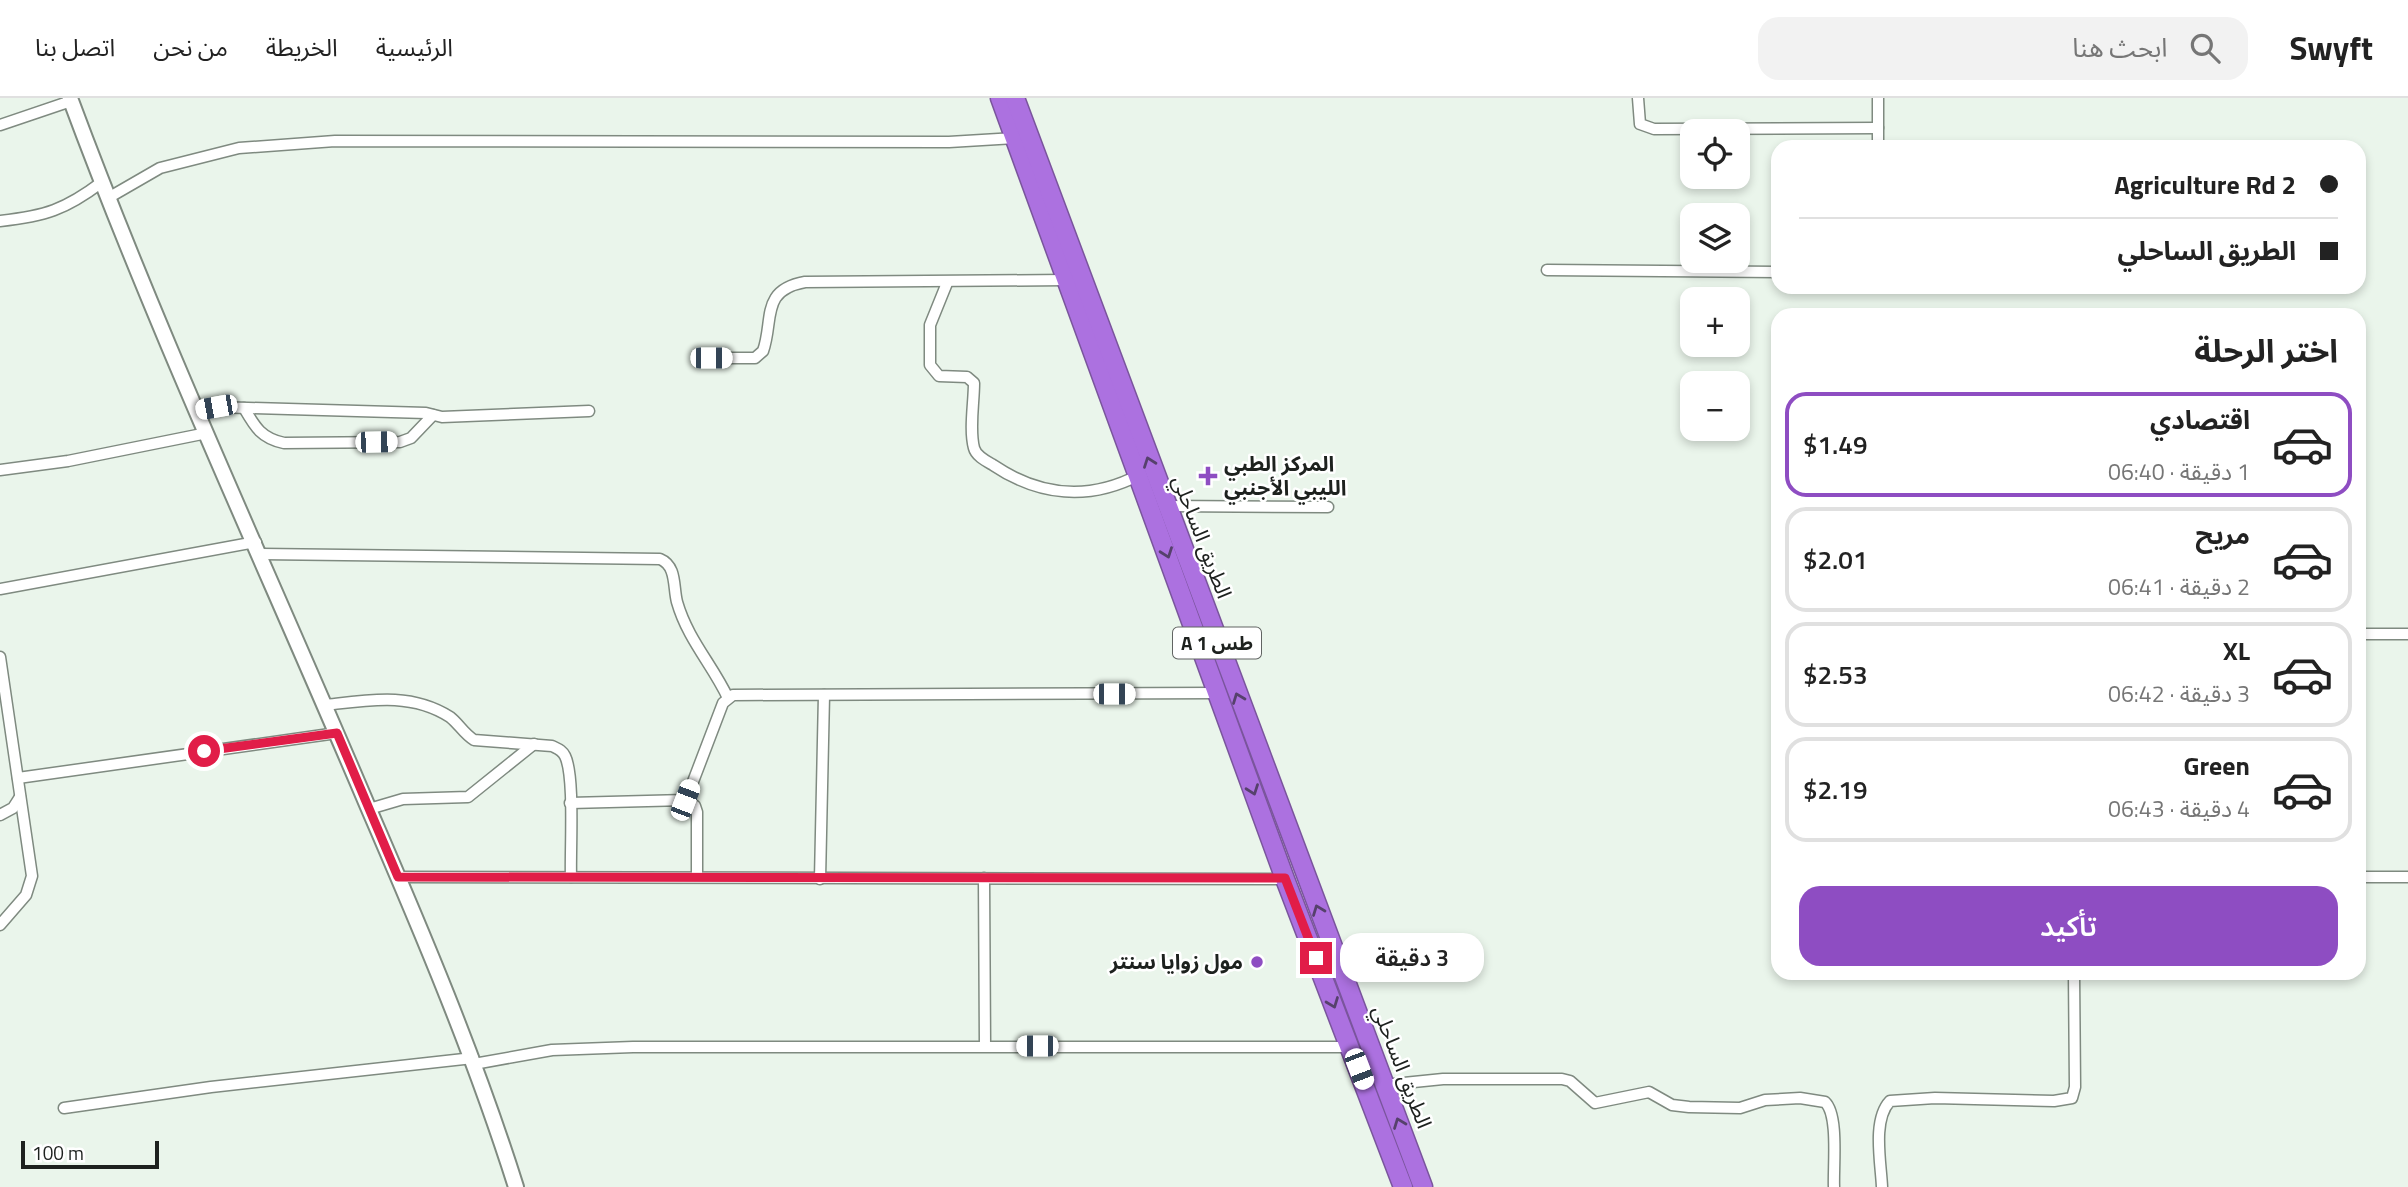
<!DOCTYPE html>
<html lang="ar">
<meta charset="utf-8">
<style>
:root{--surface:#fff;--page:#f2f2f2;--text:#222;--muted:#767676;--line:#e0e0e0;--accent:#8e4dc2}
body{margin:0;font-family:"Titillium Web","Noto Sans Arabic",sans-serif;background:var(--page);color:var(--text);direction:rtl;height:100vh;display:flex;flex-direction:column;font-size:26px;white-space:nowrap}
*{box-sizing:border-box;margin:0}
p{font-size:23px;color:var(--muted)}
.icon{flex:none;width:38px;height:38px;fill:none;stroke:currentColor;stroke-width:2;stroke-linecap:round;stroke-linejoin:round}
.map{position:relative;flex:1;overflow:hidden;direction:ltr}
.drawer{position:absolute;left:1771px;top:210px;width:595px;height:672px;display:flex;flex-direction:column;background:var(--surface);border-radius:21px;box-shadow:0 4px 10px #0003;direction:rtl}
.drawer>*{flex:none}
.top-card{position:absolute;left:1771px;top:42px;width:595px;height:154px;border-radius:21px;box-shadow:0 4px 10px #0003;direction:rtl;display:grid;align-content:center;height:154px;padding:0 28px;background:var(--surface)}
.fabs{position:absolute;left:1680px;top:21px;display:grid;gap:14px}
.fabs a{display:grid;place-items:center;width:70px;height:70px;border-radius:14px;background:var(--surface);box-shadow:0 4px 10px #0003;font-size:35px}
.scale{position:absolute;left:21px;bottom:18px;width:138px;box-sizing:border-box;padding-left:7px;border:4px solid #1d211e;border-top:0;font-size:19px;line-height:24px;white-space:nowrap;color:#1d211e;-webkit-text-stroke:5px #fff;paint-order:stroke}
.end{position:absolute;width:32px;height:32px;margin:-16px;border:9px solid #e11d48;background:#fff;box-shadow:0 0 0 4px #fff}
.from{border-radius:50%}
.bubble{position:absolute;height:49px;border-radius:21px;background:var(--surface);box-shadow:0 4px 10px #0003;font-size:23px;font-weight:600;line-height:49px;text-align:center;direction:rtl}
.car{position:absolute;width:21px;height:42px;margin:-21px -10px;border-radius:9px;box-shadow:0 0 5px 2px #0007;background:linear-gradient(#fff 24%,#345 0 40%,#fff 0 76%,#345 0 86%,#fff 0)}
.top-card b{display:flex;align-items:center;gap:24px;height:66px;font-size:26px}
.top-card b+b{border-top:2px solid var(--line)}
.top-card i{width:18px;height:18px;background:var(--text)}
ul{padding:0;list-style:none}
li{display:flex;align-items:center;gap:21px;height:105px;margin:0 14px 10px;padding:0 14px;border:4px solid var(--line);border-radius:21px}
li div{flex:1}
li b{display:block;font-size:26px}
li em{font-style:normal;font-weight:600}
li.on{border-color:var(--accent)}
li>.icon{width:63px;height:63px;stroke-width:1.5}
h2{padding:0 28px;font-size:32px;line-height:84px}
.button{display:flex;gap:14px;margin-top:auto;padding:14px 28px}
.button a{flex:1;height:80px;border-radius:21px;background:var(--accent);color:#fff;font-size:28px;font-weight:600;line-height:80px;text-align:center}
header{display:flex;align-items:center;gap:42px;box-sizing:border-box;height:98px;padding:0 35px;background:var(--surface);border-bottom:2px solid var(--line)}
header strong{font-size:33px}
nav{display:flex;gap:38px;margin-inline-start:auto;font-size:24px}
.search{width:490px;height:63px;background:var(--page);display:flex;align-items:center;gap:18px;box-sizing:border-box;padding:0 24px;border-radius:21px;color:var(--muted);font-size:26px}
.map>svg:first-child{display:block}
</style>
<header>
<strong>Swyft</strong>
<div class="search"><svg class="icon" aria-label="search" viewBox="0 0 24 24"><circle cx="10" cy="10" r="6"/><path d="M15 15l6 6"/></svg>ابحث هنا</div>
<nav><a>الرئيسية</a><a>الخريطة</a><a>من نحن</a><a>اتصل بنا</a></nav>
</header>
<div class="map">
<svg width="2408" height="1089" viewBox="0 0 2408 1089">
<rect width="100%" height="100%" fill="#eaf5eb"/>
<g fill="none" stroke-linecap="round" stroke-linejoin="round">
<defs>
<g id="street">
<path d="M 1638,0 L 1640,26 L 1654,31 L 1878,30"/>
<path d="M 0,27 L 71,3"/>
<path d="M 1878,49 L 1878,0"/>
<path d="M 108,100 L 160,70 L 239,50 L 335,43 L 949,44 L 1015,40"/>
<path d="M 0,123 C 45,118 65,112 102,84"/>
<path d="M 1547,172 L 1778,174"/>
<path d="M 947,185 L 930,227 L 930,267 L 939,278 L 967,279 L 974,285 C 974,305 969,331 974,350 C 976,358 986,363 993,367 C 1039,398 1089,403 1139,377"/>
<path d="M 711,260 L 755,260 L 763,253 C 774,222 760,192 805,184 L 1067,182"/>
<path d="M 244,310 C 255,329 261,340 284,345 L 400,344 L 411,340 L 433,317"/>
<path d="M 197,312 L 216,309 L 426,315 L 442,319 L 589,313"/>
<path d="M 0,372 L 68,363 L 207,335"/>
<path d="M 1166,408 L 1328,409"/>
<path d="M 261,456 L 660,461 C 677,468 673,489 677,504 C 688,542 712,566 728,600"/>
<path d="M 0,491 L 256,444"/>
<path d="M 2359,536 L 2408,536"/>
<path d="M 0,559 L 32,778 L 26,797 L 0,827"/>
<path d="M 325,607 C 369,602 411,594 450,619 C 459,626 464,636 474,642 L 552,648 C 558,651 562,652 565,658 C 575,678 570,752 571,779"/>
<path d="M 18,680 L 337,635"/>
<path d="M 686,702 L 723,605 L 733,597 L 1218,595"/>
<path d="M 570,705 L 686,702 L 695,708 L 697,714 L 697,779"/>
<path d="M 369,711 L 403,701 L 468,699 L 534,646"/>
<path d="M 0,717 L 13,710 L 20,699"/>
<path d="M 398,779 L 1285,781"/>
<path d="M 2359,779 L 2408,779"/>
<path d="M 984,780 L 985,948"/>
<path d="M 820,781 L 824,597"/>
<path d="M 474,966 L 552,952 L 633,949 L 1351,949"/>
<path d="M 1384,987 L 1443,981 L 1562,981 L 1570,983 L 1595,1005 L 1649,994 L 1672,1007 L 1689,1009 L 1740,1010 L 1765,1002 L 1800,1000 L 1825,1004 C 1839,1017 1833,1069 1834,1089"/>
<path d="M 64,1010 L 211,989 L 473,960"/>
<path d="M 1882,1089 C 1881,1065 1872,1022 1890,1003 L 1935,1000 L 2054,1003 L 2072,1000 L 2075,989 L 2074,875"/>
</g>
<path id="secondary" d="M 70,0 C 159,240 268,473 368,709 C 422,834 475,959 516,1089"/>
<g id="highway">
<path d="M 1000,0 L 1285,781 L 1403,1089"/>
<path d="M 1015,0 L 1423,1089"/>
</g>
</defs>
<!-- street casing -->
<use href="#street" stroke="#7f8a80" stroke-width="13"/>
<!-- secondary casing -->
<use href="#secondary" stroke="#7f8a80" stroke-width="18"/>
<!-- highway casing -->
<use href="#highway" stroke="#7a559c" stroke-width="21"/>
<!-- street -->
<use href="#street" stroke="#fff" stroke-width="10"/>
<!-- secondary -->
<use href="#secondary" stroke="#fff" stroke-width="14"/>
<!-- highway -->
<use href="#highway" stroke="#ac71e0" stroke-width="18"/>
</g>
<!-- one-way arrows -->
<defs><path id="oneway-chevron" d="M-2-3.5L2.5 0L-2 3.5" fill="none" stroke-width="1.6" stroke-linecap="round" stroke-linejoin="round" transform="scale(1.75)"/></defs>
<g stroke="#56416c">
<use href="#oneway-chevron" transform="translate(1149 364) rotate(-110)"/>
<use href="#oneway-chevron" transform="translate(1167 455) rotate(70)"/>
<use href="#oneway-chevron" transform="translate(1238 600) rotate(-111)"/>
<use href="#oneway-chevron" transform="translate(1253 692) rotate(70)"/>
<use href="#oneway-chevron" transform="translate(1318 812) rotate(-111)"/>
<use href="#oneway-chevron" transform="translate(1333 905) rotate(69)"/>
<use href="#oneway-chevron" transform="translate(1399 1025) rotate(-111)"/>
</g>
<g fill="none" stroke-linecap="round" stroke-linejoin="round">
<!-- route -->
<path stroke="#e11d48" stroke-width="9" d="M 204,653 L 337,635 L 398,779 L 1285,780 L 1316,860"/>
</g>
<!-- markers -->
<g fill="#8e4dc2" stroke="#fff" stroke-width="2.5">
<path d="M1204.5 367.5h7v7h7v7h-7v7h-7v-7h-7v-7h7z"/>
<circle cx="1257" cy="864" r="7"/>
</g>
<g text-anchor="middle" stroke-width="5" stroke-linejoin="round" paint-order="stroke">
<!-- shield labels -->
<rect fill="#fff" stroke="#616462" stroke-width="2" x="1173" y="529.5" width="88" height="31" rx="5"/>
<g font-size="19" font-weight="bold" fill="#1d211e">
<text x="1217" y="552">A 1 طس</text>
</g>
<!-- poi labels -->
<g font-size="21" font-weight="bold" fill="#1d211e" stroke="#fff" text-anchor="start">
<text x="1224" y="373">المركز الطبي<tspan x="1224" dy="24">الليبي الأجنبي</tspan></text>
<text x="1243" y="871" text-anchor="end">مول زوايا سنتر</text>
</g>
<!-- street labels -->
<g font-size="21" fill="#1d211e" stroke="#fff">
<text transform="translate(1202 439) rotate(69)" y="7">الطريق الساحلي</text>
<text transform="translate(1402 969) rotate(69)" y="7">الطريق الساحلي</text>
</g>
</g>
</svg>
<div class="fabs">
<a><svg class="icon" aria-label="locate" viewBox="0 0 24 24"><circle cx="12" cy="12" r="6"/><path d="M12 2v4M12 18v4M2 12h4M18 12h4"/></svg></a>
<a><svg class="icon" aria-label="layers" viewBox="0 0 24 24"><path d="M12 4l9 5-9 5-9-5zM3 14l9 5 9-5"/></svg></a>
<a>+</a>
<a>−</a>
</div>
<div class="scale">100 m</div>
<i class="end from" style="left:204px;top:653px"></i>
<i class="end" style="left:1316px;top:860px"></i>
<div class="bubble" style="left:1340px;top:835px;width:144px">3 دقيقة</div>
<i class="car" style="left:711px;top:260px;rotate:90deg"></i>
<i class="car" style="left:216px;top:309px;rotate:260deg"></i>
<i class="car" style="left:376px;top:344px;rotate:89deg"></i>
<i class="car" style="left:1114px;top:596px;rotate:90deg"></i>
<i class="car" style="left:685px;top:702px;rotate:21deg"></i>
<i class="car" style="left:1037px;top:948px;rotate:270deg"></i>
<i class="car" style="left:1359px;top:971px;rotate:159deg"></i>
<div class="top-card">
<b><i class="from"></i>Agriculture Rd 2</b>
<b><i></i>الطريق الساحلي</b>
</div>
<section class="drawer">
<h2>اختر الرحلة</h2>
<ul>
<li class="on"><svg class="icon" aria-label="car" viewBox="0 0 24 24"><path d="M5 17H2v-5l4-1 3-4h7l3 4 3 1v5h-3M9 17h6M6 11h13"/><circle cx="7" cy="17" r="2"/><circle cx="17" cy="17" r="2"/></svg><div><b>اقتصادي</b><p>1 دقيقة · 06:40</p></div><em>$1.49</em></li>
<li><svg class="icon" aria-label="car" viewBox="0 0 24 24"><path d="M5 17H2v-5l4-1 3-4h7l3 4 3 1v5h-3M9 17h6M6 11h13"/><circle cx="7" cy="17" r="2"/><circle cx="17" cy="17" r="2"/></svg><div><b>مريح</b><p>2 دقيقة · 06:41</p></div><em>$2.01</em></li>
<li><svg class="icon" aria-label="car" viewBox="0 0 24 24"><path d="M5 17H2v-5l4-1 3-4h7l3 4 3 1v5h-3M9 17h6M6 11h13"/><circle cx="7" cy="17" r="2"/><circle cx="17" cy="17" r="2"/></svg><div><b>XL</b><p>3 دقيقة · 06:42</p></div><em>$2.53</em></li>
<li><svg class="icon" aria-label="car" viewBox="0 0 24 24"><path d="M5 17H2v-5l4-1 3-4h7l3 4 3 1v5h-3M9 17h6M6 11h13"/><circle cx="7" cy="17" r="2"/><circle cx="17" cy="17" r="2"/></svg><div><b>Green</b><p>4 دقيقة · 06:43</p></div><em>$2.19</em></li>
</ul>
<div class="button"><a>تأكيد</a></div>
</section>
</div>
